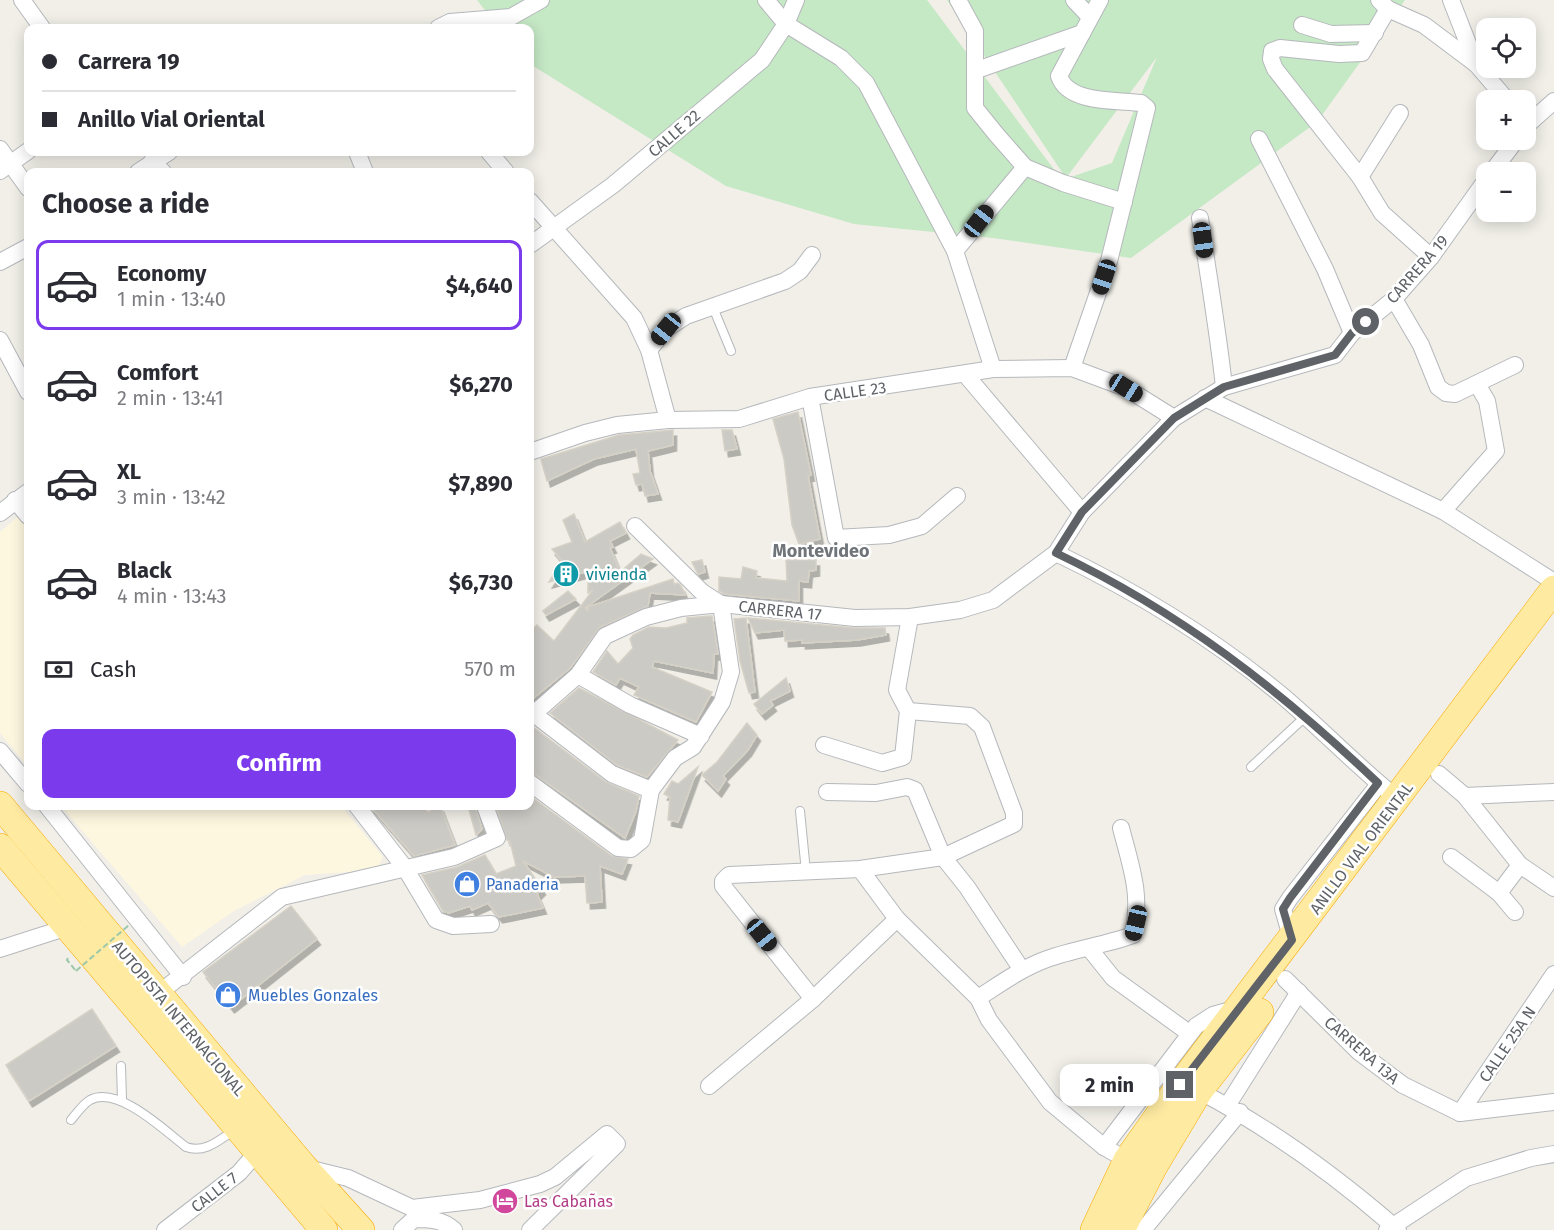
<!DOCTYPE html>
<meta charset="utf-8">
<style>
:root{--surface:#fff;--page:#f2f2f3;--text:#2b2b33;--muted:#7c7c81;--line:#e1e1e2;--accent:#7c3aed}
body{margin:0;font-family:"Fira Sans",sans-serif;background:var(--page);color:var(--text);height:100vh;display:flex;flex-direction:column;font-size:22px;white-space:nowrap}
*{box-sizing:border-box;margin:0}
p{font-size:20px;color:var(--muted)}
.icon{flex:none;width:33px;height:33px;fill:none;stroke:currentColor;stroke-width:2;stroke-linecap:round;stroke-linejoin:round}
.map{position:relative;flex:1;overflow:hidden}
.drawer{position:absolute;left:24px;top:168px;width:510px;height:642px;display:flex;flex-direction:column;background:var(--surface);border-radius:12px;box-shadow:0 3px 15px #0003}
.drawer>*{flex:none}
.hud{position:absolute;left:24px;top:24px;width:510px;height:132px;border-radius:12px;box-shadow:0 3px 15px #0003;display:grid;align-content:center;height:132px;padding:0 18px;background:var(--surface)}
.buttons{position:absolute;left:1476px;top:18px;display:grid;gap:12px}
.buttons a{display:grid;place-items:center;width:60px;height:60px;border-radius:12px;background:var(--surface);box-shadow:0 3px 15px #0003;font-size:30px}
.end{position:absolute;width:27px;height:27px;margin:-14px;border:8px solid #5f6368;background:#fff;box-shadow:0 0 0 3px #fff}
.from{border-radius:50%}
.bubble{position:absolute;height:42px;border-radius:12px;background:var(--surface);box-shadow:0 3px 15px #0003;font-size:20px;font-weight:700;line-height:42px;text-align:center}
.car{position:absolute;width:18px;height:36px;margin:-18px -9px;border-radius:8px;box-shadow:0 0 4px 2px #0007;background:linear-gradient(#222 24%,#8ab4d8 0 40%,#222 0 76%,#8ab4d8 0 86%,#222 0)}
.hud b{display:flex;align-items:center;gap:21px;height:57px;font-size:22px}
.hud b+b{border-top:2px solid var(--line)}
.hud i{width:15px;height:15px;background:var(--text)}
ul{padding:0;list-style:none}
li{display:flex;align-items:center;gap:18px;height:90px;margin:0 12px 9px;padding:0 6px;border:3px solid transparent;border-radius:12px}
li div{flex:1}
li b{display:block;font-size:22px}
li em{font-style:normal;font-weight:700}
li.selected{border-color:var(--accent)}
li>.icon{width:54px;height:54px;stroke-width:1.5}
h2{padding:0 18px;font-size:27px;line-height:72px}
.pay{display:flex;align-items:center;gap:15px;height:66px;padding:0 18px;font-size:22px}
.pay p{margin-inline-start:auto}
.action{display:flex;gap:12px;margin-top:auto;padding:12px 18px}
.action a{flex:1;height:69px;border-radius:12px;background:var(--accent);color:#fff;font-size:24px;font-weight:700;line-height:69px;text-align:center}
.map>svg:first-child{display:block}
</style>
<div class="map">
<svg width="1554" height="1230" viewBox="0 0 1554 1230">
<defs>
<filter id="shadow"><feDropShadow dx="3.5" dy="6" stdDeviation="0" flood-color="#0004"/></filter>
</defs>
<rect width="100%" height="100%" fill="#f1efe8"/>
<!-- commercial -->
<g fill="#fef7e0">
<path d="M 28,508 L 28,767 L 0,733 L 0,532 Z"/>
<path d="M 61,806 L 341,806 L 383,857 L 377,870 L 305,875 L 234,911 L 182,947 Z"/>
</g>
<!-- green -->
<path fill="#c5e8c5" d="M 477,0 L 927,0 L 1062,180 L 1112,163 L 1157,57 L 1066,178 L 947,0 L 1405,0 L 1317,122 L 1131,258 L 993,238 L 854,224 L 726,186 L 530,64 L 530,28 L 499,28 Z"/>
<!-- building -->
<g fill="#cccac5" stroke="#d6d1c6" stroke-width="1.5" filter="url(#shadow)">
<path d="M 798,412 L 811,475 L 808,476 L 820,539 L 799,544 L 792,525 L 784,459 L 773,419 Z"/>
<path d="M 673,430 L 673,445 L 648,451 L 650,471 L 658,494 L 645,496 L 642,484 L 636,485 L 633,474 L 640,473 L 636,449 L 594,459 L 547,481 L 541,459 L 619,435 Z"/>
<path d="M 722,430 L 732,430 L 737,449 L 725,451 Z"/>
<path d="M 574,514 L 585,542 L 620,522 L 626,533 L 610,541 L 613,547 L 610,548 L 620,572 L 641,554 L 653,559 L 585,608 L 588,611 L 588,607 L 673,579 L 674,584 L 678,583 L 681,586 L 685,595 L 650,593 L 648,606 L 600,627 L 570,668 L 530,701 L 530,631 L 537,625 L 554,641 L 593,590 L 588,593 L 588,571 L 549,582 L 562,561 L 552,549 L 572,542 L 563,520 Z"/>
<path d="M 702,560 L 705,572 L 698,574 L 692,562 Z"/>
<path d="M 786,560 L 816,560 L 816,570 L 809,571 L 808,582 L 799,581 L 799,601 L 725,594 L 719,591 L 719,577 L 741,579 L 743,567 L 757,571 L 756,578 L 787,581 Z"/>
<path d="M 568,591 L 576,599 L 546,615 L 543,611 Z"/>
<path d="M 710,616 L 712,616 L 718,654 L 714,654 L 713,673 L 654,661 L 652,667 L 712,692 L 696,722 L 634,695 L 639,687 L 620,678 L 616,685 L 593,672 L 607,651 L 618,664 L 633,648 L 630,639 L 633,635 L 649,627 L 666,628 L 687,623 L 687,618 Z"/>
<path d="M 746,618 L 755,692 L 749,693 L 740,661 L 734,619 Z"/>
<path d="M 748,618 L 854,628 L 885,628 L 886,635 L 857,640 L 802,643 L 802,640 L 785,641 L 784,630 L 755,633 Z"/>
<path d="M 786,678 L 790,691 L 770,701 L 773,705 L 762,714 L 754,704 Z"/>
<path d="M 579,688 L 678,740 L 647,777 L 617,765 L 550,713 Z"/>
<path d="M 747,723 L 757,735 L 748,750 L 723,776 L 726,779 L 718,791 L 702,775 L 717,762 Z"/>
<path d="M 533,727 L 606,782 L 639,796 L 636,811 L 625,838 L 536,775 L 530,773 L 530,730 Z"/>
<path d="M 698,767 L 678,822 L 668,820 L 670,797 L 664,794 L 672,781 L 678,784 Z"/>
<path d="M 530,796 L 612,856 L 628,859 L 622,874 L 600,866 L 602,902 L 587,903 L 585,876 L 554,877 L 523,861 L 542,889 L 537,894 L 543,908 L 499,917 L 488,903 L 472,910 L 470,906 L 449,913 L 443,911 L 422,875 L 457,867 L 485,855 L 496,874 L 516,866 L 510,841 L 507,840 L 496,806 L 530,806 Z"/>
<path d="M 370,806 L 422,806 L 428,812 L 440,806 L 455,845 L 414,856 Z"/>
<path d="M 468,806 L 475,806 L 482,829 L 476,835 Z"/>
<path d="M 291,906 L 317,939 L 231,1007 L 203,972 Z"/>
<path d="M 92,1009 L 116,1046 L 29,1101 L 6,1065 Z"/>
</g>
<g fill="none" stroke-linecap="round" stroke-linejoin="round">
<defs>
<g id="service">
<path d="M 712,305 L 731,351"/>
<path d="M 1251,767 L 1305,717"/>
<path d="M 800,811 L 806,872"/>
<path d="M 121,1066 L 122,1100"/>
<path d="M 71,1120 C 76,1114 83,1104 90,1100 C 118,1085 165,1131 186,1147 C 206,1154 220,1139 236,1129"/>
</g>
<g id="minor">
<path d="M 22,0 L 42,28"/>
<path d="M 766,0 L 786,24 L 841,58 L 866,83 L 955,251 L 993,369"/>
<path d="M 958,0 L 975,31 L 975,108 L 996,134 L 1025,167 L 1063,183 L 1124,202"/>
<path d="M 1074,0 L 1090,17"/>
<path d="M 1379,0 L 1388,9 L 1362,53 L 1339,54 L 1280,48 L 1272,51 L 1271,59 L 1275,69 L 1360,177 L 1382,213 L 1431,257"/>
<path d="M 1451,0 L 1476,64 L 1507,100"/>
<path d="M 1388,9 L 1424,25 L 1476,64"/>
<path d="M 1302,25 L 1331,34 L 1375,33"/>
<path d="M 438,28 L 450,22 L 511,17 L 541,0"/>
<path d="M 977,70 L 1082,33"/>
<path d="M 1526,126 L 1554,101"/>
<path d="M 1259,139 L 1325,269 L 1352,333"/>
<path d="M 0,149 L 28,188"/>
<path d="M 357,152 L 365,172"/>
<path d="M 489,152 L 506,172"/>
<path d="M 152,161 L 163,172"/>
<path d="M 0,171 L 28,151"/>
<path d="M 138,172 L 169,152"/>
<path d="M 1492,172 L 1516,140"/>
<path d="M 1360,177 L 1400,113"/>
<path d="M 530,201 L 634,318 L 649,350 L 668,420"/>
<path d="M 1200,218 C 1208,275 1218,330 1224,387"/>
<path d="M 530,245 L 613,185 L 762,60 L 786,24 L 796,0"/>
<path d="M 955,251 L 1025,167"/>
<path d="M 0,262 L 28,247"/>
<path d="M 1394,299 L 1421,345 L 1438,387 L 1446,393 L 1455,394 L 1515,365"/>
<path d="M 0,340 L 28,392"/>
<path d="M 649,350 L 666,329 L 686,316 L 785,281 L 800,271 L 812,255"/>
<path d="M 1072,368 L 1109,261 L 1147,108 L 1141,103 C 1118,100 1068,104 1059,76 L 1100,0"/>
<path d="M 965,374 L 1082,512"/>
<path d="M 810,397 L 836,538 L 889,535 L 922,526 L 957,496"/>
<path d="M 1205,398 L 1443,511 L 1554,582"/>
<path d="M 530,452 L 585,433 L 617,425 L 668,420 L 739,419 L 810,397 L 993,369 L 1072,368 L 1126,388 L 1174,418"/>
<path d="M 15,500 L 28,516"/>
<path d="M 1443,511 L 1496,451 L 1487,401 L 1477,384"/>
<path d="M 0,513 L 28,492"/>
<path d="M 1056,553 C 1135,591 1211,637 1279,693 C 1320,727 1356,766 1398,799"/>
<path d="M 578,675 L 630,705 L 701,736"/>
<path d="M 530,711 L 612,774 L 651,790"/>
<path d="M 530,717 L 578,675 L 605,636 L 646,617 L 681,608 L 721,604 L 855,618 L 910,617 L 960,610 L 993,600 L 1056,553 L 1082,512 L 1174,418 L 1224,387 L 1335,355 L 1352,333 L 1394,299 L 1431,257 L 1486,180"/>
<path d="M 824,745 L 882,763 L 903,757 L 908,711 L 897,690 L 910,617"/>
<path d="M 0,751 L 28,784"/>
<path d="M 1439,774 L 1465,796 L 1554,792"/>
<path d="M 530,783 L 618,848 L 631,849 L 642,840 L 651,790 L 675,758 L 693,747 L 722,702 L 731,672 L 721,604 L 702,592 L 635,526"/>
<path d="M 827,792 L 876,793 L 907,787 L 915,790 L 943,857 L 967,887 L 1022,970"/>
<path d="M 1465,796 L 1520,865 L 1554,888"/>
<path d="M 47,806 L 183,977"/>
<path d="M 357,806 L 405,868 L 436,920 L 453,926 L 491,924"/>
<path d="M 1451,857 L 1499,893 L 1515,912"/>
<path d="M 860,869 L 897,919 L 978,998 L 989,1020 L 1050,1102 L 1104,1147 L 1127,1160"/>
<path d="M 1499,893 L 1520,865"/>
<path d="M 1292,940 L 1283,909 L 1290,898 L 1379,784"/>
<path d="M 1089,948 L 1113,978 L 1189,1033"/>
<path d="M 0,949 L 68,927"/>
<path d="M 1285,979 L 1359,1052 L 1403,1085 L 1460,1113 L 1554,1102"/>
<path d="M 159,993 L 282,897 L 454,857 L 497,838 L 485,806"/>
<path d="M 978,998 C 1000,984 1022,968 1047,959 C 1075,949 1105,945 1133,935 C 1142,894 1131,867 1121,828"/>
<path d="M 813,999 L 723,886 L 723,881 L 729,875 L 860,869 L 943,857 L 1014,824 L 1014,813 L 982,727 L 970,716 L 908,711"/>
<path d="M 709,1086 L 813,999 L 897,919"/>
<path d="M 1199,1091 C 1272,1129 1336,1176 1398,1230"/>
<path d="M 1227,1106 L 1299,992"/>
<path d="M 1460,1113 L 1554,974"/>
<path d="M 1104,1147 L 1196,1026 L 1213,1015 L 1238,1008"/>
<path d="M 307,1168 L 348,1178 L 412,1208 L 480,1200 L 540,1184 L 555,1177 L 607,1134 L 617,1144 L 530,1230"/>
<path d="M 165,1230 L 239,1173 L 259,1150"/>
<path d="M 402,1230 L 414,1219 C 429,1219 442,1219 454,1230"/>
<path d="M 1143,1230 L 1240,1112"/>
<path d="M 1387,1230 L 1466,1178 L 1531,1158 L 1554,1154"/>
</g>
<g id="trunk">
<path d="M 0,805 L 304,1167 L 361,1230"/>
<path d="M 0,847 L 324,1230"/>
<path d="M 1094,1230 L 1127,1160 L 1180,1085 L 1554,589"/>
<path d="M 1121,1230 L 1154,1166 L 1199,1091 L 1260,1012"/>
</g>
</defs>
<!-- service casing -->
<use href="#service" stroke="#b5b8bc" stroke-width="10"/>
<!-- minor casing -->
<use href="#minor" stroke="#b5b8bc" stroke-width="18"/>
<!-- trunk casing -->
<use href="#trunk" stroke="#f9ab00" stroke-width="28"/>
<!-- path -->
<path stroke="#9cc7a9" stroke-width="2" stroke-dasharray="6 3" stroke-linecap="butt" d="M 68,958 L 67,960 L 76,971"/>
<!-- service -->
<use href="#service" stroke="#fff" stroke-width="8"/>
<!-- minor -->
<use href="#minor" stroke="#fff" stroke-width="16"/>
<!-- trunk -->
<use href="#trunk" stroke="#feeaa1" stroke-width="27"/>
<!-- path-bridge -->
<path stroke="#9cc7a9" stroke-width="2" stroke-dasharray="6 3" stroke-linecap="butt" d="M 76,971 L 129,925"/>
</g>
<g fill="none" stroke-linecap="round" stroke-linejoin="round">
<!-- route -->
<path stroke="#5f6368" stroke-width="8" d="M 1180,1085 L 1292,940 L 1283,909 L 1290,898 L 1378,783 C 1279,689 1180,612 1056,553 L 1082,512 L 1174,418 L 1224,387 L 1335,355 L 1352,333 L 1366,322"/>
</g>
<!-- icons -->
<defs>
<symbol id="building-disc" viewBox="-11 -11 22 22"><circle r="9.5" fill="#0f9aa8" stroke="#fff"/><path d="M-4-6H4V6H1V3H-1V6H-4ZM-2.5-4.3h1.7v1.8h-1.7ZM.8-4.3h1.7v1.8H.8ZM-2.5-1h1.7V.8h-1.7ZM.8-1h1.7V.8H.8Z" fill="#fff"/></symbol>
<symbol id="shop-disc" viewBox="-11 -11 22 22"><circle r="9.5" fill="#3f7fe0" stroke="#fff"/><path d="M-5-2.5h2.3a2.7 3.5 0 0 1 5.4 0H5L5.5 6h-11ZM-1.5-2.5h3a1.5 2.3 0 0 0-3 0Z" fill="#fff"/></symbol>
<symbol id="hotel-disc" viewBox="-11 -11 22 22"><circle r="9.5" fill="#d1479c" stroke="#fff"/><path d="M-6-4.5h1.5V1H6V5H4.5V3h-9V5H-6ZM-4 0a1.8 1.8 0 1 1 3.6 0ZM.5 0V-2.5h3Q6-2.5 6 0Z" fill="#fff"/></symbol>
</defs>
<g fill-rule="evenodd">
<use href="#building-disc" x="551" y="559" width="30" height="30"/>
<use href="#shop-disc" x="452" y="869" width="30" height="30"/>
<use href="#shop-disc" x="213" y="980" width="30" height="30"/>
<use href="#hotel-disc" x="490" y="1186" width="30" height="30"/>
</g>
<g text-anchor="middle" stroke-width="5" stroke-linejoin="round" paint-order="stroke">
<!-- street labels -->
<g font-size="16" fill="#5f6368" stroke="#fff">
<text transform="translate(674 133) rotate(-41)" y="6">CALLE 22</text>
<text transform="translate(1417 269) rotate(-49)" y="6">CARRERA 19</text>
<text transform="translate(855 391) rotate(-8)" y="6">CALLE 23</text>
<text transform="translate(780 610) rotate(6)" y="6">CARRERA 17</text>
<text transform="translate(1361 848) rotate(-53)" y="6">ANILLO VIAL ORIENTAL</text>
<text transform="translate(179 1018) rotate(50)" y="6">AUTOPISTA INTERNACIONAL</text>
<text transform="translate(1507 1044) rotate(-56)" y="6">CALLE 25A N</text>
<text transform="translate(1362 1050) rotate(41)" y="6">CARRERA 13A</text>
<text transform="translate(214 1192) rotate(-38)" y="6">CALLE 7</text>
</g>
<!-- culture labels -->
<g font-size="16" fill="#0d838f" stroke="#fff" text-anchor="start">
<text x="586" y="580">vivienda</text>
</g>
<!-- shop labels -->
<g font-size="16" fill="#366cbe" stroke="#fff" text-anchor="start">
<text x="486" y="890">Panaderia</text>
<text x="248" y="1001">Muebles Gonzales</text>
</g>
<!-- hotel labels -->
<g font-size="16" fill="#b23c85" stroke="#fff" text-anchor="start">
<text x="524" y="1207">Las Cabañas</text>
</g>
<!-- neighbourhood labels -->
<g font-size="18" font-weight="bold" fill="#70757a" stroke="#fff">
<text x="821" y="557">Montevideo</text>
</g>
</g>
</svg>
<div class="buttons">
<a><svg class="icon" aria-label="locate" viewBox="0 0 24 24"><circle cx="12" cy="12" r="6"/><path d="M12 2v4M12 18v4M2 12h4M18 12h4"/></svg></a>
<a>+</a>
<a>−</a>
</div>
<i class="end from" style="left:1366px;top:322px"></i>
<i class="end" style="left:1180px;top:1085px"></i>
<div class="bubble" style="left:1060px;top:1064px;width:99px">2 min</div>
<i class="car" style="left:979px;top:221px;rotate:38deg"></i>
<i class="car" style="left:1203px;top:240px;rotate:172deg"></i>
<i class="car" style="left:1104px;top:277px;rotate:198deg"></i>
<i class="car" style="left:666px;top:329px;rotate:219deg"></i>
<i class="car" style="left:1126px;top:388px;rotate:122deg"></i>
<i class="car" style="left:1136px;top:923px;rotate:193deg"></i>
<i class="car" style="left:762px;top:935px;rotate:141deg"></i>
<div class="hud">
<b><i class="from"></i>Carrera 19</b>
<b><i></i>Anillo Vial Oriental</b>
</div>
<section class="drawer">
<h2>Choose a ride</h2>
<ul>
<li class="selected"><svg class="icon" aria-label="car" viewBox="0 0 24 24"><path d="M5 17H2v-5l4-1 3-4h7l3 4 3 1v5h-3M9 17h6M6 11h13"/><circle cx="7" cy="17" r="2"/><circle cx="17" cy="17" r="2"/></svg><div><b>Economy</b><p>1 min · 13:40</p></div><em>$4,640</em></li>
<li><svg class="icon" aria-label="car" viewBox="0 0 24 24"><path d="M5 17H2v-5l4-1 3-4h7l3 4 3 1v5h-3M9 17h6M6 11h13"/><circle cx="7" cy="17" r="2"/><circle cx="17" cy="17" r="2"/></svg><div><b>Comfort</b><p>2 min · 13:41</p></div><em>$6,270</em></li>
<li><svg class="icon" aria-label="car" viewBox="0 0 24 24"><path d="M5 17H2v-5l4-1 3-4h7l3 4 3 1v5h-3M9 17h6M6 11h13"/><circle cx="7" cy="17" r="2"/><circle cx="17" cy="17" r="2"/></svg><div><b>XL</b><p>3 min · 13:42</p></div><em>$7,890</em></li>
<li><svg class="icon" aria-label="car" viewBox="0 0 24 24"><path d="M5 17H2v-5l4-1 3-4h7l3 4 3 1v5h-3M9 17h6M6 11h13"/><circle cx="7" cy="17" r="2"/><circle cx="17" cy="17" r="2"/></svg><div><b>Black</b><p>4 min · 13:43</p></div><em>$6,730</em></li>
</ul>
<div class="pay"><svg class="icon" aria-label="cash" viewBox="0 0 24 24"><path d="M3 7h18v10H3z"/><circle cx="12" cy="12" r="2"/></svg>Cash<p>570 m</p></div>
<div class="action"><a>Confirm</a></div>
</section>
</div>
